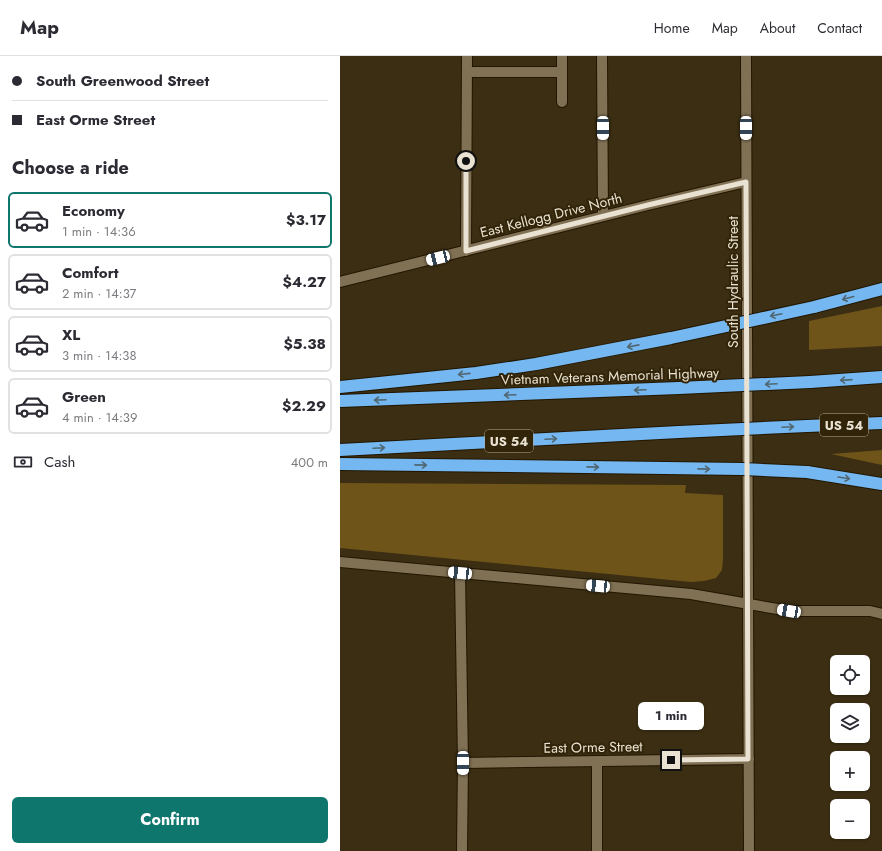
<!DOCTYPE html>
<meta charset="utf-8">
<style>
:root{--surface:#fff;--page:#f2f2f3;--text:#2b2b33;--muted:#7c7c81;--line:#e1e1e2;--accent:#0f766e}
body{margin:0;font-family:Jost,sans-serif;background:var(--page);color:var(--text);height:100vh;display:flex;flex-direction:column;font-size:15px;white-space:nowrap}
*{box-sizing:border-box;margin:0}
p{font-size:13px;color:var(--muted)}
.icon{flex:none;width:22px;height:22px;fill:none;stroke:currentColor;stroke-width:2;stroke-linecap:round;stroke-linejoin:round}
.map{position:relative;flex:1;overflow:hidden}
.sheet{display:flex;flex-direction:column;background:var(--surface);width:340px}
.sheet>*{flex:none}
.hud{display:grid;align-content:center;height:88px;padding:0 12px;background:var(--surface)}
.tools{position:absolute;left:490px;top:599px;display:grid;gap:8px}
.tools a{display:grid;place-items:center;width:40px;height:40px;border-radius:6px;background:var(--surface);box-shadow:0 1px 3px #0004;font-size:20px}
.end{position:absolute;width:18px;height:18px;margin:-9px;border:5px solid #e9e1d1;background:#111;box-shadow:0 0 0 2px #111}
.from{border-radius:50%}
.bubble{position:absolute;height:28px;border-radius:6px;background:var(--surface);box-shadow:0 1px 3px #0004;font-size:13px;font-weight:700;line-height:28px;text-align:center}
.car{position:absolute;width:12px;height:24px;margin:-12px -6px;border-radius:5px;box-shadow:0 0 3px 1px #0007;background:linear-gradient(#fff 24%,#345 0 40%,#fff 0 76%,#345 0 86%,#fff 0)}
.hud b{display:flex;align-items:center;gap:14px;height:38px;font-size:15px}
.hud b+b{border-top:1px solid var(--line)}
.hud i{width:10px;height:10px;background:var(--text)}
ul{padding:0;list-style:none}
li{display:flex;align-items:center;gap:12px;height:56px;margin:0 8px 6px;padding:0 4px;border:2px solid var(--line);border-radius:6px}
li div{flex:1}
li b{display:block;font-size:15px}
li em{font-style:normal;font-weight:700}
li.current{border-color:var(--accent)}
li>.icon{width:36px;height:36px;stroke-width:1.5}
h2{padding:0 12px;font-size:18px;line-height:48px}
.pay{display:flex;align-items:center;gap:10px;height:44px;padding:0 12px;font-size:15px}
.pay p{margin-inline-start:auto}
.action{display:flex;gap:8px;margin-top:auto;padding:8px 12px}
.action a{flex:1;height:46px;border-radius:6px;background:var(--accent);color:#fff;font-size:16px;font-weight:700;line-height:46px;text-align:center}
header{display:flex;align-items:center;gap:24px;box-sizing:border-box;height:56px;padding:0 20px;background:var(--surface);border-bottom:1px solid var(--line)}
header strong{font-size:19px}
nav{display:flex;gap:22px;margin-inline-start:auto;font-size:14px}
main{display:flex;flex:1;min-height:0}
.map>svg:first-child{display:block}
</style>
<header>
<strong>Map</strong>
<nav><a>Home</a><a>Map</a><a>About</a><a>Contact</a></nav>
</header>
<main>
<section class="sheet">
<div class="hud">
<b><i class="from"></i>South Greenwood Street</b>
<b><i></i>East Orme Street</b>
</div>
<h2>Choose a ride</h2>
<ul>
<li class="current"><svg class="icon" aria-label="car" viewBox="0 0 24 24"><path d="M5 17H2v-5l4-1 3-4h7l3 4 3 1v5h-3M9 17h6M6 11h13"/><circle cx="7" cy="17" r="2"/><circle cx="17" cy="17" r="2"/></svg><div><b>Economy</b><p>1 min · 14:36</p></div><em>$3.17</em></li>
<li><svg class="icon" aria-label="car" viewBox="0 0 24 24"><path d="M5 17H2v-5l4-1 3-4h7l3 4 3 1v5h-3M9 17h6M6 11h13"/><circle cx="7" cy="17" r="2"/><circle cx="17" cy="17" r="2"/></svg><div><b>Comfort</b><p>2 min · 14:37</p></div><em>$4.27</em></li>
<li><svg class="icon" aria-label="car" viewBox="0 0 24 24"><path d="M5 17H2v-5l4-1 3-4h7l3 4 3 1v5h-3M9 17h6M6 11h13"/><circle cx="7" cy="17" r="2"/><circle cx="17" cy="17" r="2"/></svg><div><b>XL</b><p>3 min · 14:38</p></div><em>$5.38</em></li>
<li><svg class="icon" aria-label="car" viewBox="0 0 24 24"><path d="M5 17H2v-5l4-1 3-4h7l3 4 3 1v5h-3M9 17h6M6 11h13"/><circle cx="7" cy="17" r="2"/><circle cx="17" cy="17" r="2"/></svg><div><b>Green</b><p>4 min · 14:39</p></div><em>$2.29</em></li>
</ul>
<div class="pay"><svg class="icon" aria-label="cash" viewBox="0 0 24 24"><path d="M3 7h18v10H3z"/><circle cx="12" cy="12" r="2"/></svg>Cash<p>400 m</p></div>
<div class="action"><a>Confirm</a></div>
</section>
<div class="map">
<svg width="542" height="795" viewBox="0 0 542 795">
<rect width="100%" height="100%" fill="#3b2e13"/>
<!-- green -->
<g fill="#6e5419">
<path d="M 542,250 L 542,290 L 469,294 L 469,265 Z"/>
<path d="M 542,394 L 542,409 L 491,398 Z"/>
<path d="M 0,427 L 346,429 L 345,437 L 383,439 L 383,503 L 382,514 L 376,522 L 364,525 L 351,526 L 0,492 Z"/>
</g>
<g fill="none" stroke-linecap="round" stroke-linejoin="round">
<defs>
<g id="minor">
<path d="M 262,0 L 263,160"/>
<path d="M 406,0 L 409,795"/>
<path d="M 127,16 L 222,16 L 222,0"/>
<path d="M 222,16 L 222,46"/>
<path d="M 126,195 L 127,0"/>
<path d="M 0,226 L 308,149 L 406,126"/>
<path d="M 0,506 L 351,538 L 449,555 L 530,555 L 542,558"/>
<path d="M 120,517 L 123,707 L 122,795"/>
<path d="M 257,705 L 257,795"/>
<path d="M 123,707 L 409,703"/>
</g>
<g id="highway">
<path d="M 474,251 L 542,233"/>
<path d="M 470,326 L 542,321"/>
<path d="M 0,331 L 136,317 L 196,308 L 331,282"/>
<path d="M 0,345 L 339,332"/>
<path d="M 467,370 L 542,367"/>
<path d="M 0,394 L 339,376"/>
<path d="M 0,408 L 325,412"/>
<path d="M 467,416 L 542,428"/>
</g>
</defs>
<!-- minor casing -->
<use href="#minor" stroke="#221600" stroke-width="12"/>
<!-- highway casing -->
<use href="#highway" stroke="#221600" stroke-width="14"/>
<!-- minor -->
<use href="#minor" stroke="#807154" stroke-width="10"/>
<!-- highway -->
<use href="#highway" stroke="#75b8f1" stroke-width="12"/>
<defs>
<g id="highway-bridge">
<path d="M 331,282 L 474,251"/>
<path d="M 339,332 L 470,326"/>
<path d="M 339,376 L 467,370"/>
<path d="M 325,412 L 403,413 L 467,416"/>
</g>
</defs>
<!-- highway-bridge casing -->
<use href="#highway-bridge" stroke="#221600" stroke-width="14" stroke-linecap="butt"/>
<!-- highway-bridge -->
<use href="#highway-bridge" stroke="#75b8f1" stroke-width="12"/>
</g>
<!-- one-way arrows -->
<defs><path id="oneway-shaft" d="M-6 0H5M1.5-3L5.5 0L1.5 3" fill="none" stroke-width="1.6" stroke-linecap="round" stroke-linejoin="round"/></defs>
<g stroke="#506771">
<use href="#oneway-shaft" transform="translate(508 242) rotate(165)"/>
<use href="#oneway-shaft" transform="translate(436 259) rotate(168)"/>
<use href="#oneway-shaft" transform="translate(293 290) rotate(169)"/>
<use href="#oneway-shaft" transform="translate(124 318) rotate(174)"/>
<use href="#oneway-shaft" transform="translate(506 324) rotate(176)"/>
<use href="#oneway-shaft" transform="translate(431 328) rotate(177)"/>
<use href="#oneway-shaft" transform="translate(300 334) rotate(178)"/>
<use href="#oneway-shaft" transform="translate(170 339) rotate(178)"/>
<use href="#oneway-shaft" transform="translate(40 344) rotate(178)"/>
<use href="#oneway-shaft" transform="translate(448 371) rotate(-3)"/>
<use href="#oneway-shaft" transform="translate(211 383) rotate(-3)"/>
<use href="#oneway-shaft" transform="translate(39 392) rotate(-3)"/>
<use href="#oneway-shaft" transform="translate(81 409) rotate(1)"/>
<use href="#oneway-shaft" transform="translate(253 411) rotate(1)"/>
<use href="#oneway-shaft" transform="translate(364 413) rotate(1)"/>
<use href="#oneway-shaft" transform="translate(504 422) rotate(9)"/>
</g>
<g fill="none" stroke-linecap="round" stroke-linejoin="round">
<!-- route -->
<path stroke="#e9e1d1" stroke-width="5" d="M 126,105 L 126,195 L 308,149 L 406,126 L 408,703 L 331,704"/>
</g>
<g text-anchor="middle" stroke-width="4" stroke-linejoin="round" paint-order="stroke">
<!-- shield labels -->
<g fill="#312408" stroke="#b2a895" stroke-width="1">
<rect x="480" y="358" width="48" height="22" rx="3"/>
<rect x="145" y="374" width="48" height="22" rx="3"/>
</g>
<g font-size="13" font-weight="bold" fill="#e9e1d1">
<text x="504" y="374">US 54</text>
<text x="169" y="390">US 54</text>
</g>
<!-- street labels -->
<g font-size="14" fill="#e9e1d1" stroke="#312408">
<text transform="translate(211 159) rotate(-14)" y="5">East Kellogg Drive North</text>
<text transform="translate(393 226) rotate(-90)" y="5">South Hydraulic Street</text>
<text transform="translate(270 320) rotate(-2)" y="5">Vietnam Veterans Memorial Highway</text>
<text transform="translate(253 691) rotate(-1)" y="5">East Orme Street</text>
</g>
</g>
</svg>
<div class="tools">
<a><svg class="icon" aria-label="locate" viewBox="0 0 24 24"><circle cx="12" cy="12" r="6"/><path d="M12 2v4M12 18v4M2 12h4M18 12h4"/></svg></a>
<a><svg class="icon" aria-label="layers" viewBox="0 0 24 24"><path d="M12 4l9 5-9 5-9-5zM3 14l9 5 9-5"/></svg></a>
<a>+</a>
<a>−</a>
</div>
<i class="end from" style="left:126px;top:105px"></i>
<i class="end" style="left:331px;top:704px"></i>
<div class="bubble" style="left:298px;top:646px;width:66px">1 min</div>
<i class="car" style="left:263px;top:72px;rotate:180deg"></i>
<i class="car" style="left:406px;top:72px;rotate:180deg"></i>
<i class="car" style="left:98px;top:202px;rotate:256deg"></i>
<i class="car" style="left:120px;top:517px;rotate:275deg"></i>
<i class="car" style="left:258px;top:530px;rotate:275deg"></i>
<i class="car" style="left:449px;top:555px;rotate:280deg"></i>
<i class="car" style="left:123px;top:707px;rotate:180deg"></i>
</div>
</main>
